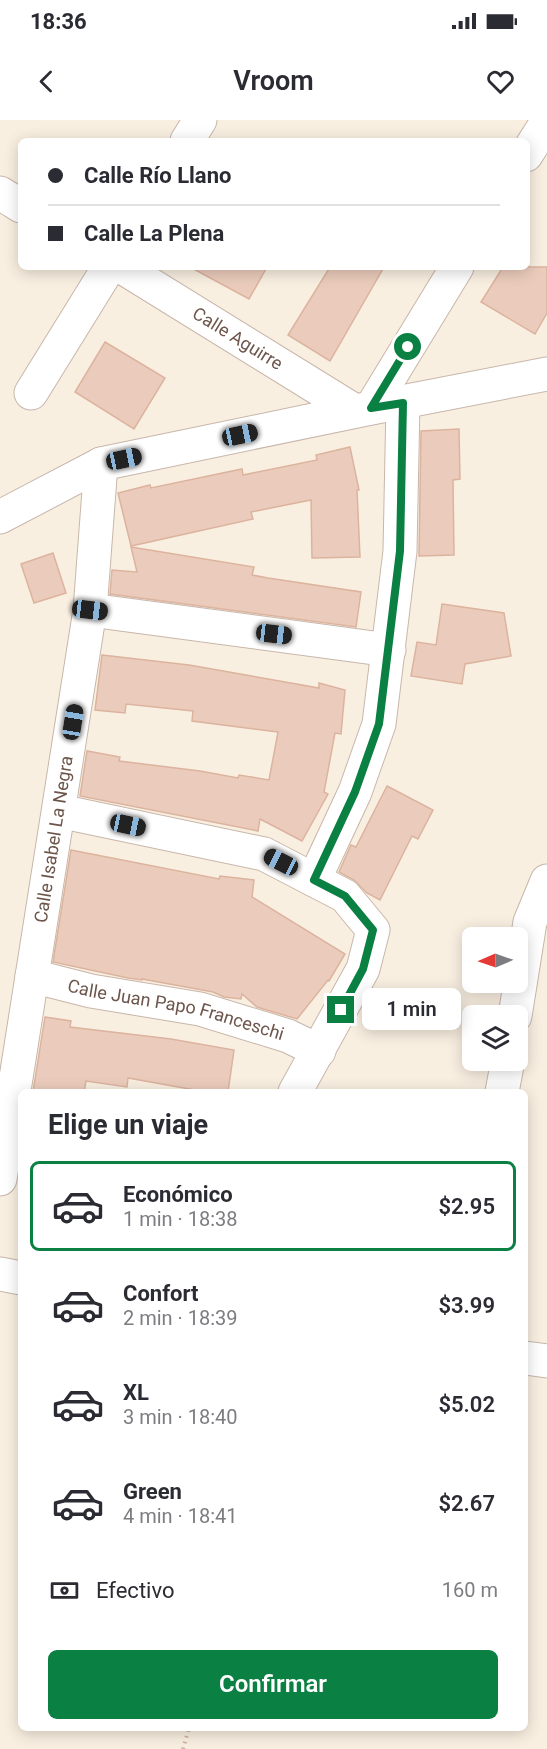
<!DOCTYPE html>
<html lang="es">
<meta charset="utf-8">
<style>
:root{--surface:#fff;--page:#f7f7f7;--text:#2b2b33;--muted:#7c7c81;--line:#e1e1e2;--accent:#0b8043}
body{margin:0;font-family:Roboto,sans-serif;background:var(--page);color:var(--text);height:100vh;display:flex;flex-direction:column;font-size:22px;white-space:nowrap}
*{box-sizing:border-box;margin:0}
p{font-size:20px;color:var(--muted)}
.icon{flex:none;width:33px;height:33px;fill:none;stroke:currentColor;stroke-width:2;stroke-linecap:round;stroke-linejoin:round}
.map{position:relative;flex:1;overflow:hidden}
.panel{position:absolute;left:18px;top:969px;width:510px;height:642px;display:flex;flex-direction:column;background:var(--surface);border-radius:9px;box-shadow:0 3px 15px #0003}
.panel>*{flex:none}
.banner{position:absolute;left:18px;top:18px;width:512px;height:132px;border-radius:9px;box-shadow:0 3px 15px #0003;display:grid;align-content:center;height:132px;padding:0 30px;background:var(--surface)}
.needle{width:39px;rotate:268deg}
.tools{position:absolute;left:462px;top:807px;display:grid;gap:12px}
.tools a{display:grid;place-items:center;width:66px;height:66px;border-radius:9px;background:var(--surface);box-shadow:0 3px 15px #0003;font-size:30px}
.end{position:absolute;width:27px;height:27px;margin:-14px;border:8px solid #0b8043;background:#fff;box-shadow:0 0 0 3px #fff}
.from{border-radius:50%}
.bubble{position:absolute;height:42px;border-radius:9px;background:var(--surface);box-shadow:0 3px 15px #0003;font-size:20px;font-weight:600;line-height:42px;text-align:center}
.car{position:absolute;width:18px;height:36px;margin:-18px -9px;border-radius:8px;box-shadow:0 0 4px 2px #0007;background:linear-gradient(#222 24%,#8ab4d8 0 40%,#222 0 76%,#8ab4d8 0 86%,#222 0)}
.banner b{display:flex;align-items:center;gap:21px;height:57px;font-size:22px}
.banner b+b{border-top:2px solid var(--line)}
.banner i{width:15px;height:15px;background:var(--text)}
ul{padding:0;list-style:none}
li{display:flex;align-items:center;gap:18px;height:90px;margin:0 12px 9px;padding:0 18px;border:3px solid transparent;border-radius:9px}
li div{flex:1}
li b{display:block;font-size:22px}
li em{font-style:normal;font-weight:600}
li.on{border-color:var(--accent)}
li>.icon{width:54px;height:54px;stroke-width:1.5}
h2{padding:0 30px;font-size:27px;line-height:72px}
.pay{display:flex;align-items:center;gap:15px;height:66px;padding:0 30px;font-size:22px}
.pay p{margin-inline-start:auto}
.primary-button{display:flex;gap:12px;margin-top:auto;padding:12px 30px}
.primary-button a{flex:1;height:69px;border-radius:9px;background:var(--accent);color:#fff;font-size:24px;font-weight:600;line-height:69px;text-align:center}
.status{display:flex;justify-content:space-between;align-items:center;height:42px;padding:0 30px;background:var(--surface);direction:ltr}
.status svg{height:16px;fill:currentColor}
header{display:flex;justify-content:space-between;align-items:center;height:78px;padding:0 30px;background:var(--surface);font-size:27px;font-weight:600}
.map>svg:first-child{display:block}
</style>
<div class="status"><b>18:36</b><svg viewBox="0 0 49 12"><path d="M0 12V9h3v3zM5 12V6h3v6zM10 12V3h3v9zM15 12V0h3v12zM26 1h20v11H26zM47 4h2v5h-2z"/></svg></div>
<header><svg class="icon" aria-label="back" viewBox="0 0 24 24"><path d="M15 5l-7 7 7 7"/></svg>Vroom<svg class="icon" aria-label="heart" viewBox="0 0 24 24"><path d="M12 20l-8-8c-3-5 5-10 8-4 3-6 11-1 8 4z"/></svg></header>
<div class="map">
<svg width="547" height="1629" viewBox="0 0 547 1629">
<rect width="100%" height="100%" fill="#f9efe1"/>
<!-- building -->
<g fill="#ebccbc" stroke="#dcb39e" stroke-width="1.5">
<path d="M 190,147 L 267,147 L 249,179 Z"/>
<path d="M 330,147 L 384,147 L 330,241 L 288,215 Z"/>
<path d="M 503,147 L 547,147 L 547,193 L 535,214 L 481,182 Z"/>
<path d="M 105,222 L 165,258 L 134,309 L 75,272 Z"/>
<path d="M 459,309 L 460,359 L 453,360 L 454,435 L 419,436 L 421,311 Z"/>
<path d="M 350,327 L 359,370 L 357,370 L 360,437 L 312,438 L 311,380 L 251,392 L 253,399 L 131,426 L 118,373 L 150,365 L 151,368 L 242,349 L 243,355 L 317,340 L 316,335 Z"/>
<path d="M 131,427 L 254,447 L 252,455 L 268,458 L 361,472 L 356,507 L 110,474 L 112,450 L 137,452 Z"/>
<path d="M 53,433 L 66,473 L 34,483 L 21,444 Z"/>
<path d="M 442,484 L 504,493 L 511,536 L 465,544 L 462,564 L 411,556 L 417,522 L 436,525 Z"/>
<path d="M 102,535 L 189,545 L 319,568 L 319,563 L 345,570 L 341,614 L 335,613 L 324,672 L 328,674 L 302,721 L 260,699 L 258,711 L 80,676 L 87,631 L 120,637 L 119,641 L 200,651 L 238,658 L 239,655 L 269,660 L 278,612 L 192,601 L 193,591 L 126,584 L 125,593 L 95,590 Z"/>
<path d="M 387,666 L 433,690 L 418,719 L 412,716 L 380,780 L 367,773 L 354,760 L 339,752 L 351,725 L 356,727 Z"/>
<path d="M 71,730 L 219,759 L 220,756 L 254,760 L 252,777 L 345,834 L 329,861 L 328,860 L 297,899 L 257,887 L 242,874 L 241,879 L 224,877 L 213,872 L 142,859 L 142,860 L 128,858 L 53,842 Z"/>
<path d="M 45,897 L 71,901 L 70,907 L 171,919 L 234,930 L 228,972 L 206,972 L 128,958 L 127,967 L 86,961 L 84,972 L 33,972 Z"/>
</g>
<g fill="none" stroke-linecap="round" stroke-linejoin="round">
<defs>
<g id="minor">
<path d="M 187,21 L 200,0"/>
<path d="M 526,35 L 547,2"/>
<path d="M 0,73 L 21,86"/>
<path id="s1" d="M 122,147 L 355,291"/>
<path d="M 31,273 L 109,147"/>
<path d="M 371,288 L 457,147"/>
<path d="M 0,397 L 101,344 L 371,288 L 547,254"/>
<path d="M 90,490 L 389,530"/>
<path d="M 59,691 L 264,734 L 345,776 L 373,810 L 363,849 L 295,972"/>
<path d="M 314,760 L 355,672 L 379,604 L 400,431 L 403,283"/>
<path id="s2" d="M 32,856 L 91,871 L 200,889 L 288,916 L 319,931"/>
<path d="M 515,896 L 530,802 L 547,761"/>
<path d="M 502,972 L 508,940"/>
<path id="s3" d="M 0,1059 L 90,490 L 101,344"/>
<path d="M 0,1154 L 21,1158"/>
<path d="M 525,1238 L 547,1241"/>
</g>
</defs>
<!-- minor casing -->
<use href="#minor" stroke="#c8b6aa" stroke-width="35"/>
<!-- path -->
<path stroke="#d0b0a0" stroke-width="4" stroke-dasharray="1.5 4.5" stroke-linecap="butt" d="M 183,1629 L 189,1608"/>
<!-- minor -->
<use href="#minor" stroke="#fff" stroke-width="33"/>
</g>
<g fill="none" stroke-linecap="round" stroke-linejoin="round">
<!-- route -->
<path stroke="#0b8043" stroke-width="8" d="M 341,890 L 363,849 L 373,810 L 345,776 L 314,760 L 355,672 L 379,604 L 400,431 L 403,283 L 371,288 L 408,227"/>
</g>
<g text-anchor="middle" stroke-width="4.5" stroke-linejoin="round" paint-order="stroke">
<!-- street labels -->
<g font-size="18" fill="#6d554b" stroke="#fdf3e6">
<text dy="6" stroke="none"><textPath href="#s1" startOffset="136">Calle Aguirre</textPath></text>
<text dy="6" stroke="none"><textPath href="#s3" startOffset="344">Calle Isabel La Negra</textPath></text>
<text dy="6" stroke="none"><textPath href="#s2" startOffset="148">Calle Juan Papo Franceschi</textPath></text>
</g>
</g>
</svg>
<div class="tools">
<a><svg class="needle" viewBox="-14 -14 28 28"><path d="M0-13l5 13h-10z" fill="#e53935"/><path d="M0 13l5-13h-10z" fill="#7c7c81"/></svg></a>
<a><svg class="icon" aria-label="layers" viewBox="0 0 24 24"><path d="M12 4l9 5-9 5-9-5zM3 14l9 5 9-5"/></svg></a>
</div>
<i class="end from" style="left:408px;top:227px"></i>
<i class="end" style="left:341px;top:890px"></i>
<div class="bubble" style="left:362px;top:868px;width:99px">1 min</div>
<i class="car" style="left:240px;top:315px;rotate:78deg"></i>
<i class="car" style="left:124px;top:339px;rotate:78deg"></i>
<i class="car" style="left:90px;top:490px;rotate:97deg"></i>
<i class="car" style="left:274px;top:514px;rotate:97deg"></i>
<i class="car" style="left:73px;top:602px;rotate:9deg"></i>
<i class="car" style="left:128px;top:705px;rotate:102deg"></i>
<i class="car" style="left:281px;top:742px;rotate:297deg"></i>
<div class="banner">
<b><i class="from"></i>Calle Río Llano</b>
<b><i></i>Calle La Plena</b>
</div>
<section class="panel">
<h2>Elige un viaje</h2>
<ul>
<li class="on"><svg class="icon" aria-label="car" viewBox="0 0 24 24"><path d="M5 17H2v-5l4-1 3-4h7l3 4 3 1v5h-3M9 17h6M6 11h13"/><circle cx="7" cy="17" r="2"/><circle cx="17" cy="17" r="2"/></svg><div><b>Económico</b><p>1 min · 18:38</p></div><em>$2.95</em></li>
<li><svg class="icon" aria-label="car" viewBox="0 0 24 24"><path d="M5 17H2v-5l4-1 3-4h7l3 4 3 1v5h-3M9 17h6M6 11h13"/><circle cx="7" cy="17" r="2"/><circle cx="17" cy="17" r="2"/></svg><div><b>Confort</b><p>2 min · 18:39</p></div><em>$3.99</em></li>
<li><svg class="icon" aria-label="car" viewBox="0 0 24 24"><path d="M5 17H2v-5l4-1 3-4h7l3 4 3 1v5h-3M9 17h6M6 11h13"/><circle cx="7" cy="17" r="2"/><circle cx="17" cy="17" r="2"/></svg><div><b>XL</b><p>3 min · 18:40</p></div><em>$5.02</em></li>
<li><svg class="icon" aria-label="car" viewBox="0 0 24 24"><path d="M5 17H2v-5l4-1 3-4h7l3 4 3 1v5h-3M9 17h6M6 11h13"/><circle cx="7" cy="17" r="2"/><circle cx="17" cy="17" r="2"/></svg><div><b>Green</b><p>4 min · 18:41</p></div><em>$2.67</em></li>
</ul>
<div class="pay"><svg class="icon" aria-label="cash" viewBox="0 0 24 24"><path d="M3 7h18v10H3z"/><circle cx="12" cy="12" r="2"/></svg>Efectivo<p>160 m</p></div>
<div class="primary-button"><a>Confirmar</a></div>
</section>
</div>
